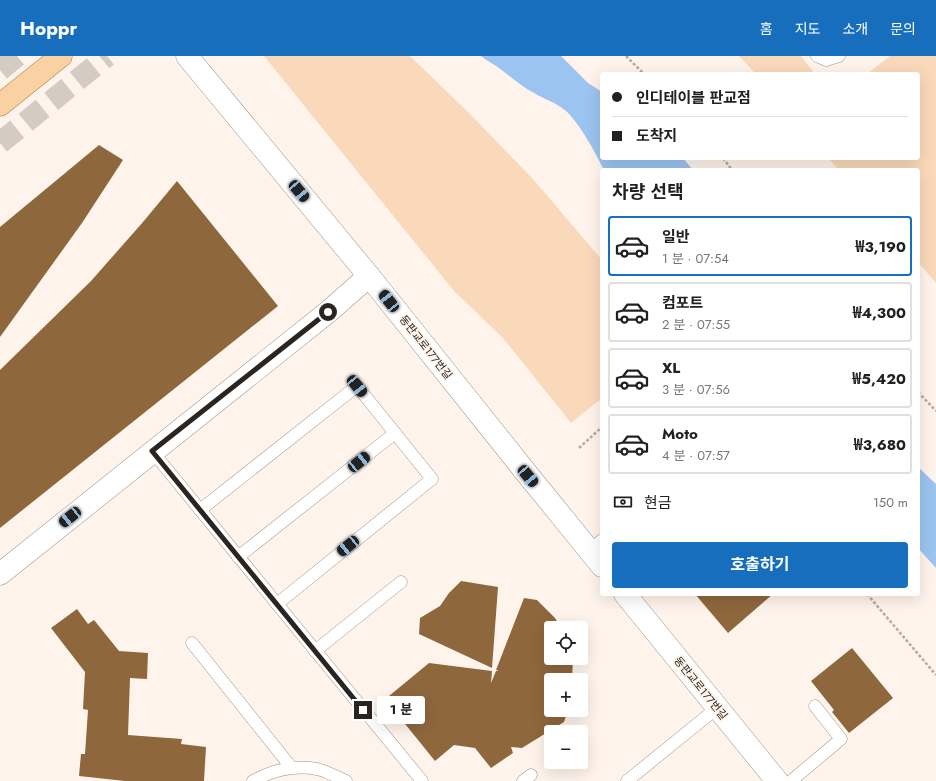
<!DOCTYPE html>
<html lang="ko">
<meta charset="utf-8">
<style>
:root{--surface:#fff;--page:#f2f2f2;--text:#202124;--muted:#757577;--line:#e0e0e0;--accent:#176ebc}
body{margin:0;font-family:Jost,"Noto Sans KR",sans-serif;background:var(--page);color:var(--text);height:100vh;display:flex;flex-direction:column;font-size:15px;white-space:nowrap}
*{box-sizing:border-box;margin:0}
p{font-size:13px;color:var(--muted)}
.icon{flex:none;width:22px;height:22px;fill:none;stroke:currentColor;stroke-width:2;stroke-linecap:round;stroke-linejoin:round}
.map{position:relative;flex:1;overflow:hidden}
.panel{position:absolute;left:600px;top:112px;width:320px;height:428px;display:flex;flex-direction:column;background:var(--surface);border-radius:4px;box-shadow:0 4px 16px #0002}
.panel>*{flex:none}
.guide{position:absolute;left:600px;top:16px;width:320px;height:88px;border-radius:4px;box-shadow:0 4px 16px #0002;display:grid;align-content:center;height:88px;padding:0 12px;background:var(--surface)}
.fabs{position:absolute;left:544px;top:565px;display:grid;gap:8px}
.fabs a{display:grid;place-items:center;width:44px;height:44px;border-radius:4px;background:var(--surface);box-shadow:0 4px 16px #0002;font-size:20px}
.end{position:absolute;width:18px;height:18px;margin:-9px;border:5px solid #2a2521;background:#fff;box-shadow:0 0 0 2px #fff}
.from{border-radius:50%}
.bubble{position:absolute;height:28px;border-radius:4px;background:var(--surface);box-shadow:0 4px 16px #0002;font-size:13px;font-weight:700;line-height:28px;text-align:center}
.car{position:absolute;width:12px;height:24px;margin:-12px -6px;border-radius:5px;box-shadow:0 0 3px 1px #0007;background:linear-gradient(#222 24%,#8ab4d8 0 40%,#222 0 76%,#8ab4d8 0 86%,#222 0)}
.guide b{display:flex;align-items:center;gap:14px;height:38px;font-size:15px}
.guide b+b{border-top:1px solid var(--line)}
.guide i{width:10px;height:10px;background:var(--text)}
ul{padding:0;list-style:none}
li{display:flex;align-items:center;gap:12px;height:60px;margin:0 8px 6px;padding:0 4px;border:2px solid var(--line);border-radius:4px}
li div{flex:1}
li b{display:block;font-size:15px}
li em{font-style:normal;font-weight:700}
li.active{border-color:var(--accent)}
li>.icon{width:36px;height:36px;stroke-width:1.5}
h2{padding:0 12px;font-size:18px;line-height:48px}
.pay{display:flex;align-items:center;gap:10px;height:44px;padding:0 12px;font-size:15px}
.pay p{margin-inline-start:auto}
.action{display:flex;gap:8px;margin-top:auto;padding:8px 12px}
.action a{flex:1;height:46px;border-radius:4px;background:var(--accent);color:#fff;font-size:16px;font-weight:700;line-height:46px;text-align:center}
header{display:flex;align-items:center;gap:24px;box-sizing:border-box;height:56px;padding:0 20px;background:var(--accent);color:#fff}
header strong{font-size:19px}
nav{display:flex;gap:22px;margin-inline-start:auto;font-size:14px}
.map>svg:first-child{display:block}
</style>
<header>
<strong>Hoppr</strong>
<nav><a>홈</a><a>지도</a><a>소개</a><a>문의</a></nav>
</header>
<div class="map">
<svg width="936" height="725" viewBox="0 0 936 725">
<rect width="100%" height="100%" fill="#fef4eb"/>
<!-- green -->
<g fill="#f9d9b9">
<path d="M 264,0 L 410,0 L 470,58 L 533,123 L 602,204 L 602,342 L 571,367 L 503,282 L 454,235 Z"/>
<path d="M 739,0 L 801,0 L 815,18 L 756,18 Z"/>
<path d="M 890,0 L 936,0 L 936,227 L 918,206 L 918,114 L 839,114 L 828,102 L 918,102 L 918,18 L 867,18 Z"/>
</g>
<!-- water -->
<g fill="#9cc4f0">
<path d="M 481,0 L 561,0 L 588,27 L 602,36 L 602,102 L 683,102 L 693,114 L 604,114 C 595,96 580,68 566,55 C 557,47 544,43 534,37 C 521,30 511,21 499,12 C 494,8 487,5 481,0 Z"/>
<path d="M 918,411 L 936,428 L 936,512 L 918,492 Z"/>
</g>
<!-- building -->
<g fill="#8e673d">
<path d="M 99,89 L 123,104 L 82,167 L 0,281 L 0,171 Z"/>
<path d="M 177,125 L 278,250 L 0,472 L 0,314 L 91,225 L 143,166 Z"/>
<path d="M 461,525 L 498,531 L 492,612 L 419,578 L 420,562 L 440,550 L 449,537 Z"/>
<path d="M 695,538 L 773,538 L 728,577 Z"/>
<path d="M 524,542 L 537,544 L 555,562 L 561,572 L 551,572 L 551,602 L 573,602 L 572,624 L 551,624 L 551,654 L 570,654 L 567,657 L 564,666 L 522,692 L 511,691 L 513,697 L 491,712 L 475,692 L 454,689 L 435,705 L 389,648 L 389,640 L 429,607 L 492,615 L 491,627 L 496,615 L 499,615 L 496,614 Z"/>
<path d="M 77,553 L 88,568 L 94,564 L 119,595 L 148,597 L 147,623 L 130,622 L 128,679 L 182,683 L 181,688 L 206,691 L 204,725 L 125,725 L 79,720 L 81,698 L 85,698 L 88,654 L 83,653 L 85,616 L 51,572 Z"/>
<path d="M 852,592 L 893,642 L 849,677 L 832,656 L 834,654 L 811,625 Z"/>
</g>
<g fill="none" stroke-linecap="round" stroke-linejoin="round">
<!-- trunk-tunnel -->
<g stroke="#d4cbc3" stroke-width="22" stroke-dasharray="22 11" stroke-linecap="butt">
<path d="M 0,14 L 17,0"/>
<path d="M 0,87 L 107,0"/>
</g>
<defs>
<g id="service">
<path d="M 817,0 L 826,4 L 839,0"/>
<path d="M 152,395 L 422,725"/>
<path d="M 200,454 L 357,330 L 432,423 L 277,548"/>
<path d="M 590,494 L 602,484"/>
<path d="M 238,501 L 395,377"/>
<path d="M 192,587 L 291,711"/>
<path d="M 315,595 L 401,526"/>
<path d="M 253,725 C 273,714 295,709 317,713 C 326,715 337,721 346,725"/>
<path d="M 523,725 L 531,719"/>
<path d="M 627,725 L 717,652"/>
<path d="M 791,725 L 841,683 L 815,650"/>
</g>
<g id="minor">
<path d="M 187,0 L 369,220 L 528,419 L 602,510"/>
<path d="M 0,518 L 328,256 L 369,220"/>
<path d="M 625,538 L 777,725"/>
</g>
<path id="primary" d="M 0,49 L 61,0"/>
</defs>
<!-- service casing -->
<use href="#service" stroke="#a2978b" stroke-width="13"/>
<!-- minor casing -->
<use href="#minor" stroke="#a2978b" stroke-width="23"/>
<!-- primary casing -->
<use href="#primary" stroke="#af814d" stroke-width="23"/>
<!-- path -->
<g stroke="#b4aba4" stroke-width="2.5" stroke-dasharray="3 2" stroke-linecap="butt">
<path d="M 626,0 L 644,18"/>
<path d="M 723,102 L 732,114"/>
<path d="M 918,336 L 936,355"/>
<path d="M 579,392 L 602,371"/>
<path d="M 867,538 L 936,619"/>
</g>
<!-- service -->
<use href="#service" stroke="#fff" stroke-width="12"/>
<!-- minor -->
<use href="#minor" stroke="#fff" stroke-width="22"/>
<!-- primary -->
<use href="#primary" stroke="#fad1a3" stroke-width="22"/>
</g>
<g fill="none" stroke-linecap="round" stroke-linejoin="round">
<!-- route -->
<path stroke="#2a2521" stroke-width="5" d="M 328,256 L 152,395 L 363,654"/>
</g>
<g text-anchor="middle" stroke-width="4" stroke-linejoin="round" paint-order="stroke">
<!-- street labels -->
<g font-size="11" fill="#2a2521" stroke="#fef4eb">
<text transform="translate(426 291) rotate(52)" y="4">동판교로177번길</text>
<text transform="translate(701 632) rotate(51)" y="4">동판교로177번길</text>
</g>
</g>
</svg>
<div class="fabs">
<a><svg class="icon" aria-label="locate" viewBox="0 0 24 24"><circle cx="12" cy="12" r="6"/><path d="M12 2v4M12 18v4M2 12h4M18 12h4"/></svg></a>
<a>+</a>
<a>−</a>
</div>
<i class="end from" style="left:328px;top:256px"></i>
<i class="end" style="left:363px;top:654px"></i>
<div class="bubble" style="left:377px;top:640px;width:48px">1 분</div>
<i class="car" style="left:299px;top:135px;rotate:140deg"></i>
<i class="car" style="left:389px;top:245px;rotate:322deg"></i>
<i class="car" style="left:357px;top:330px;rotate:141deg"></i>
<i class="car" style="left:359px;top:406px;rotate:51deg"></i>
<i class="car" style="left:528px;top:420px;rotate:140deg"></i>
<i class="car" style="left:70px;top:461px;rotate:231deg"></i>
<i class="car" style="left:348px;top:490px;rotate:231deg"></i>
<div class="guide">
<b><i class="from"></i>인디테이블 판교점</b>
<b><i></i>도착지</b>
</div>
<section class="panel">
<h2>차량 선택</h2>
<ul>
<li class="active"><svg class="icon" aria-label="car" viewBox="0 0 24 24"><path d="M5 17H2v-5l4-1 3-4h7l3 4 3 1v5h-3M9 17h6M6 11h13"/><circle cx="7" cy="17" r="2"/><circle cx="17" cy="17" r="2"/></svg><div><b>일반</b><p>1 분 · 07:54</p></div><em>₩3,190</em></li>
<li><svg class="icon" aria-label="car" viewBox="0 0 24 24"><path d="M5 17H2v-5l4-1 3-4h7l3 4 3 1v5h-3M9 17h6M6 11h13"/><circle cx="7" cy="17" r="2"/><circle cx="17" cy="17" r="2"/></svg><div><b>컴포트</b><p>2 분 · 07:55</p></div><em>₩4,300</em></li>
<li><svg class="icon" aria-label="car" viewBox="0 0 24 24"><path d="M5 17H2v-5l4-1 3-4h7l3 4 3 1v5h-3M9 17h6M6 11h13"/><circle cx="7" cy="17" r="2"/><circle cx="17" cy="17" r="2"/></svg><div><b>XL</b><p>3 분 · 07:56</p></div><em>₩5,420</em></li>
<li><svg class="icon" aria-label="car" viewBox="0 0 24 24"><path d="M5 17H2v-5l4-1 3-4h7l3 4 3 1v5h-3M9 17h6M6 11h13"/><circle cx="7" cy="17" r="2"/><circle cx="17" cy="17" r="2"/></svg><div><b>Moto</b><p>4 분 · 07:57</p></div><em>₩3,680</em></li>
</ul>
<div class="pay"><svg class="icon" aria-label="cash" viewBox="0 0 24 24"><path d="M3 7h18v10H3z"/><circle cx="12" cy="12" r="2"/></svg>현금<p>150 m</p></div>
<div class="action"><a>호출하기</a></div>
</section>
</div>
